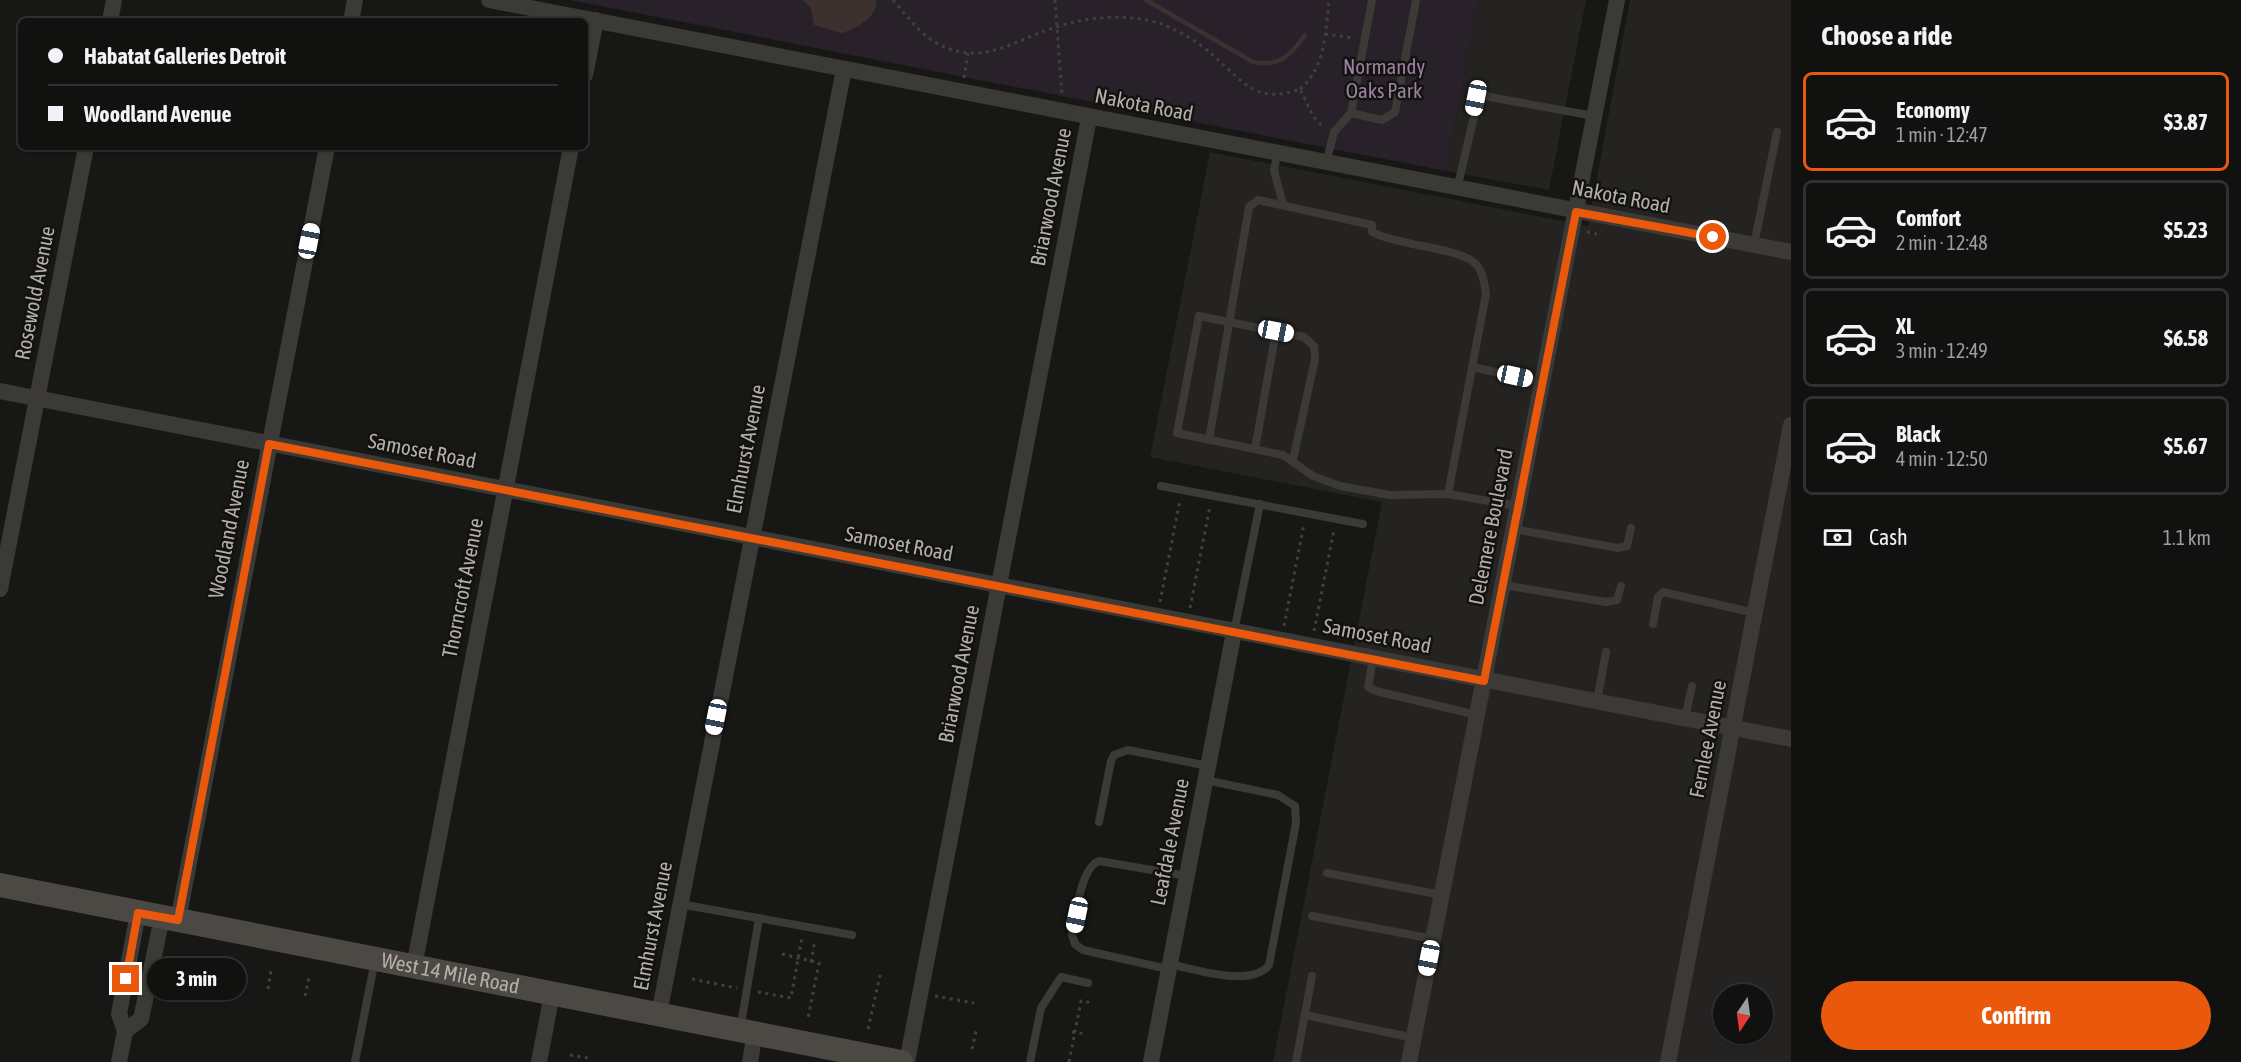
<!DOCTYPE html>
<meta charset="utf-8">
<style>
:root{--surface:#111110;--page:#1e1f1e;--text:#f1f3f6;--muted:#9c9d9f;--line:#303130;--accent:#ea580c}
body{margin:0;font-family:"Asap Condensed",sans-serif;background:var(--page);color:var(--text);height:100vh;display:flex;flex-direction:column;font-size:22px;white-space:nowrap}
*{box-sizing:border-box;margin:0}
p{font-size:20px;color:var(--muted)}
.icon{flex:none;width:33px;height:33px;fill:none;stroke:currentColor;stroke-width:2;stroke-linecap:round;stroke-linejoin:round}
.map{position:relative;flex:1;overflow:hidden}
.drawer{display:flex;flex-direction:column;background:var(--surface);width:450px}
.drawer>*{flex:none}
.hud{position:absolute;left:18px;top:18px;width:570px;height:132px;border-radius:9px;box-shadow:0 2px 4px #0004,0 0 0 2px var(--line);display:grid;align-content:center;height:132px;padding:0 30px;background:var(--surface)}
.needle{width:39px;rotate:193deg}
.controls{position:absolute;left:1713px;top:984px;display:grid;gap:12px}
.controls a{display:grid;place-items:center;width:60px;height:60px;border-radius:50%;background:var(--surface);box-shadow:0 2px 4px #0004,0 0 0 2px var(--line);font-size:30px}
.end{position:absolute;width:27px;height:27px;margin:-14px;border:8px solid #ea580c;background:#fff;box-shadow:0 0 0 3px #fff}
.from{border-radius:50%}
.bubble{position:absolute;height:42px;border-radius:21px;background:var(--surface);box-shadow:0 2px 4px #0004,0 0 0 2px var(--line);font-size:20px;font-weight:700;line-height:42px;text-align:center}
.car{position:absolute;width:18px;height:36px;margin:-18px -9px;border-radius:8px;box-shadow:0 0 4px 2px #0007;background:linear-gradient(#fff 24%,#345 0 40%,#fff 0 76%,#345 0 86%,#fff 0)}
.hud b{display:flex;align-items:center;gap:21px;height:57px;font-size:22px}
.hud b+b{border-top:2px solid var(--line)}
.hud i{width:15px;height:15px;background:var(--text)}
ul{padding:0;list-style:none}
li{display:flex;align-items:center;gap:18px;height:99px;margin:0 12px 9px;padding:0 18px;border:3px solid var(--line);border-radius:9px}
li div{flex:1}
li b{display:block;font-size:22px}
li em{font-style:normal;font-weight:700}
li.active{border-color:var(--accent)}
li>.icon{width:54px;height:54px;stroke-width:1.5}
h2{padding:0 30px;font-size:27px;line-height:72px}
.pay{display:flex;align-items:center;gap:15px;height:66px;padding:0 30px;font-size:22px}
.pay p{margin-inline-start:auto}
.cta{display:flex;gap:12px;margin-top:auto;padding:12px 30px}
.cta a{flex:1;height:69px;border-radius:36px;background:var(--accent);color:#fff;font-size:24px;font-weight:700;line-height:69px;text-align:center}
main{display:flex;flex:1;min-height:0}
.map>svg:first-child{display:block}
</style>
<main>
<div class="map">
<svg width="1791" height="1062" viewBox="0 0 1791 1062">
<rect width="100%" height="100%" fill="#171715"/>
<!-- built -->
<g fill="#242321" fill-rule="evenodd">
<path d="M 1479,0 L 1586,0 L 1549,190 L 1446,171 Z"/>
<path d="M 1630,0 L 1791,0 L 1791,1062 L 1273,1062 L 1382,502 L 1150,457 L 1210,152 L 1588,226 ZM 1724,994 L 1762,994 L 1762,1034 L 1724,1034 Z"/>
</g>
<!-- green -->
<path fill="#28212a" d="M 570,0 L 1479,0 L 1446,171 Z"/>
<!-- water -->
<path fill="#3c312e" d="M 803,0 L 876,0 C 879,16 856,29 842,33 L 814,25 L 811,8 Z"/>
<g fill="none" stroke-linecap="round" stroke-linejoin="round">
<!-- stream -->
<path stroke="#3c312e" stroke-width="4.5" d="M 1146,0 L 1253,62 C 1279,68 1292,54 1305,35"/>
<!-- path -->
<g stroke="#433f3c" stroke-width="3" stroke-dasharray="3 4.5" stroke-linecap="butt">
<path d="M 893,0 C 909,18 923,39 947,48 C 988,64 1019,38 1056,27 C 1085,18 1115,14 1146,20 C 1170,24 1196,40 1214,56 C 1243,82 1257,105 1300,89 L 1313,116 L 1324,128"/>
<path d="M 1055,0 L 1062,96"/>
<path d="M 1325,34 L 1353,38"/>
<path d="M 964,78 L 968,53"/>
<path d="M 1300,89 C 1325,69 1326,30 1329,0"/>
<path d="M 1587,232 L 1597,234"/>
<path d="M 1160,602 L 1180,500"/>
<path d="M 1190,608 L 1210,506"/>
<path d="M 1284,626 L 1304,524"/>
<path d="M 1314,631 L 1334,530"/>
<path d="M 782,954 L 819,963 L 808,1018"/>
<path d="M 811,962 L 815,940"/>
<path d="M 692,979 L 737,988"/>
<path d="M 228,981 L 232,962"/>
<path d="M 268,989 L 271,970"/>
<path d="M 758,992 L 791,998 L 802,937"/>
<path d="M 305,996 L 309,977"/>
<path d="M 935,996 L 974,1003"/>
<path d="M 868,1029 L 881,971"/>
<path d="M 1072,1032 L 1087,1034"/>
<path d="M 972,1049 L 976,1031"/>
<path d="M 570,1055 L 588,1058"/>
<path d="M 1069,1062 L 1081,1001 L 1093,1003"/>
</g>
<!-- lane -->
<g stroke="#3c3a36" stroke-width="8">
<path d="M 1351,113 L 1372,0"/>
<path d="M 1277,154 L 1274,171 L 1283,204"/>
<path d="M 1326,163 L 1334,132 L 1351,113 L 1382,120 L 1395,112 L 1416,0"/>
<path d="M 1457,189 L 1479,95 L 1594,116"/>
<path d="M 1754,245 L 1777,132"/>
<path d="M 1472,367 L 1543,382"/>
<path d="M 1209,440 L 1249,207 L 1258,200 L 1372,225 L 1372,232 C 1400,246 1452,247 1472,261 C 1483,268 1484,282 1486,294 L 1448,494"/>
<path d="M 1255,449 L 1276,331"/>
<path d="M 1293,460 L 1315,359 L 1314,346 L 1304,337 L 1199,316 L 1177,433 L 1283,455 L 1313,476 L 1340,486 L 1390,495 L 1448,494 L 1518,506"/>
<path d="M 1161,486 L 1363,524"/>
<path d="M 1514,529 L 1618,548 L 1627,546 L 1631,528"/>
<path d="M 1503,585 L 1606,602 L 1617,600 L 1621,586"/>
<path d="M 1653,624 L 1658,597 L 1663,592 L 1755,613"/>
<path d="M 1234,632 L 1260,504"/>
<path d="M 1373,659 L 1368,687 L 1376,691 L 1477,715"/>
<path d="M 1597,701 L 1606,652"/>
<path d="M 1685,718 L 1692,686"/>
<path d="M 1099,822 L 1111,761 L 1114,755 L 1128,750 L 1208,766"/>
<path d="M 1327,873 L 1442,895"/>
<path d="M 680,904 L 852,935"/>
<path d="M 1312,916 L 1433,939"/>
<path d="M 1169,964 C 1195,969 1251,988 1269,965 L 1296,823 L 1295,806 L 1278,795 L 1205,780"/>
<path d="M 1168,969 L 1083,950 L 1075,944 L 1072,935 C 1076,917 1080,868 1099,861 L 1187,876"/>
<path d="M 1305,1015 L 1414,1038"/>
<path d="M 740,1030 L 759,918"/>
<path d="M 355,1062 L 375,960"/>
<path d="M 1030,1062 L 1041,1008 L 1061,977 L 1088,983"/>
<path d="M 1296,1062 L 1312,976"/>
</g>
<!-- street -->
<g stroke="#3c3a36" stroke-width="16">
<path d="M 489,0 L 1791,252"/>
<path d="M 110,21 L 114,0"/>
<path d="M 351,21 L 355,0"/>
<path d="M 585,75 L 596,20"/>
<path d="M 0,391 L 1791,739"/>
<path d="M 0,589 L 86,147"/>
<path d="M 178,920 L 327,147"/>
<path d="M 414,967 L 571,147"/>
<path d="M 659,1014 L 844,69"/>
<path d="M 125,1031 L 141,1019 L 162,917"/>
<path d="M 119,1062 L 125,1031 L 119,1014 L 138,913"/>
<path d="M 539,1062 L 552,994"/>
<path d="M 750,1062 L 755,1033"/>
<path d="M 907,1062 L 1089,118"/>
<path d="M 1151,1062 L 1234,632"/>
<path d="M 1409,1062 L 1617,0"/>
<path d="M 1668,1062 L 1791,425"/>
</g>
<!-- secondary -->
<path stroke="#4c4844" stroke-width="24" id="s1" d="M 0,885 L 901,1062"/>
</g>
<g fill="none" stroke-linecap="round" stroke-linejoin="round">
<!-- route -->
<path stroke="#ea580c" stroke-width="8" d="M 126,979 L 138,913 L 178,920 L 269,444 L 1484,681 L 1576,212 L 1713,237"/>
</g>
<g text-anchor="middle" stroke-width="5" stroke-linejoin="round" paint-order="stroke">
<!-- park labels -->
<g font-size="21" fill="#9b80a0" stroke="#121210">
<text x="1384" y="74">Normandy<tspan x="1384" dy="24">Oaks Park</tspan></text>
</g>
<!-- street labels -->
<g font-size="21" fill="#b6afa8" stroke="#121210">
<text transform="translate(1144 105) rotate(11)" y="7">Nakota Road</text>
<text transform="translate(1051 197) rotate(-79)" y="7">Briarwood Avenue</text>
<text transform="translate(1621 197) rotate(11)" y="7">Nakota Road</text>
<text transform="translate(35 293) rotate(-79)" y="7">Rosewold Avenue</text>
<text transform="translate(746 449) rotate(-79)" y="7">Elmhurst Avenue</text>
<text transform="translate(422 451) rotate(11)" y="7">Samoset Road</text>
<text transform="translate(1491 527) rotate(-79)" y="7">Delemere Boulevard</text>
<text transform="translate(229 529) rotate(-79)" y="7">Woodland Avenue</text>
<text transform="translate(899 544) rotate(11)" y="7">Samoset Road</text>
<text transform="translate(463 588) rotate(-79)" y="7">Thorncroft Avenue</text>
<text transform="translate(1377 636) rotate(11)" y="7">Samoset Road</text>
<text transform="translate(959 674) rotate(-79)" y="7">Briarwood Avenue</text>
<text transform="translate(1708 739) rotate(-79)" y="7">Fernlee Avenue</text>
<text transform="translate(1170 842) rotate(-79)" y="7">Leafdale Avenue</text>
<text transform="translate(653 926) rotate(-79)" y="7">Elmhurst Avenue</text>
<text dy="7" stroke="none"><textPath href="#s1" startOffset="459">West 14 Mile Road</textPath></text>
</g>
</g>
</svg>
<div class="controls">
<a><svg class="needle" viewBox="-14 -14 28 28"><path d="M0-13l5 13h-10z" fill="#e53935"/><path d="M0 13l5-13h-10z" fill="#9c9d9f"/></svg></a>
</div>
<i class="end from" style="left:1713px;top:237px"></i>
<i class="end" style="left:126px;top:979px"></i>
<div class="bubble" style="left:147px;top:958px;width:99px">3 min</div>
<i class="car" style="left:1476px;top:98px;rotate:191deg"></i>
<i class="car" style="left:309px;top:241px;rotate:11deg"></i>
<i class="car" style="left:1276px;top:331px;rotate:101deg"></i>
<i class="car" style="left:1515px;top:376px;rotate:102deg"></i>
<i class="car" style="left:716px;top:717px;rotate:191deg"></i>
<i class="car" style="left:1077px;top:915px;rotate:192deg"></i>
<i class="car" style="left:1429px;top:958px;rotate:191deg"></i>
<div class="hud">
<b><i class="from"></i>Habatat Galleries Detroit</b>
<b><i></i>Woodland Avenue</b>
</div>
</div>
<section class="drawer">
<h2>Choose a ride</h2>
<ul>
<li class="active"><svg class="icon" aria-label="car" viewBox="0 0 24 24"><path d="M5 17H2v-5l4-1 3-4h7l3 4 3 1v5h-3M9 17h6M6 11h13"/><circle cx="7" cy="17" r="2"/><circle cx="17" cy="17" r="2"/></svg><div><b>Economy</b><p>1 min · 12:47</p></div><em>$3.87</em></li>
<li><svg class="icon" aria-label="car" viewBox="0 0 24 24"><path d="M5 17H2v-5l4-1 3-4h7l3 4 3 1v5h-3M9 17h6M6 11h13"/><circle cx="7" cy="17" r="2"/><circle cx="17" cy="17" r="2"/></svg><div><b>Comfort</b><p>2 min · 12:48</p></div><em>$5.23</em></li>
<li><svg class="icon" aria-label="car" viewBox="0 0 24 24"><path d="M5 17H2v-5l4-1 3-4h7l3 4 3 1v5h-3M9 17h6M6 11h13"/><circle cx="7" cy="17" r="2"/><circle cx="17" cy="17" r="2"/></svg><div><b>XL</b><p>3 min · 12:49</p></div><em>$6.58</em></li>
<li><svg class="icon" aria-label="car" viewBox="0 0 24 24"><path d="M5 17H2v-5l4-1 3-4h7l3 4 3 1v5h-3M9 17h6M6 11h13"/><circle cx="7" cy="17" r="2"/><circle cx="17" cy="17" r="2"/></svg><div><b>Black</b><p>4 min · 12:50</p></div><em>$5.67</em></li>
</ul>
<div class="pay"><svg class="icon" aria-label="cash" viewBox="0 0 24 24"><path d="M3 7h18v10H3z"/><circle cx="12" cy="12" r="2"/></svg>Cash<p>1.1 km</p></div>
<div class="cta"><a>Confirm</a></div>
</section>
</main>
